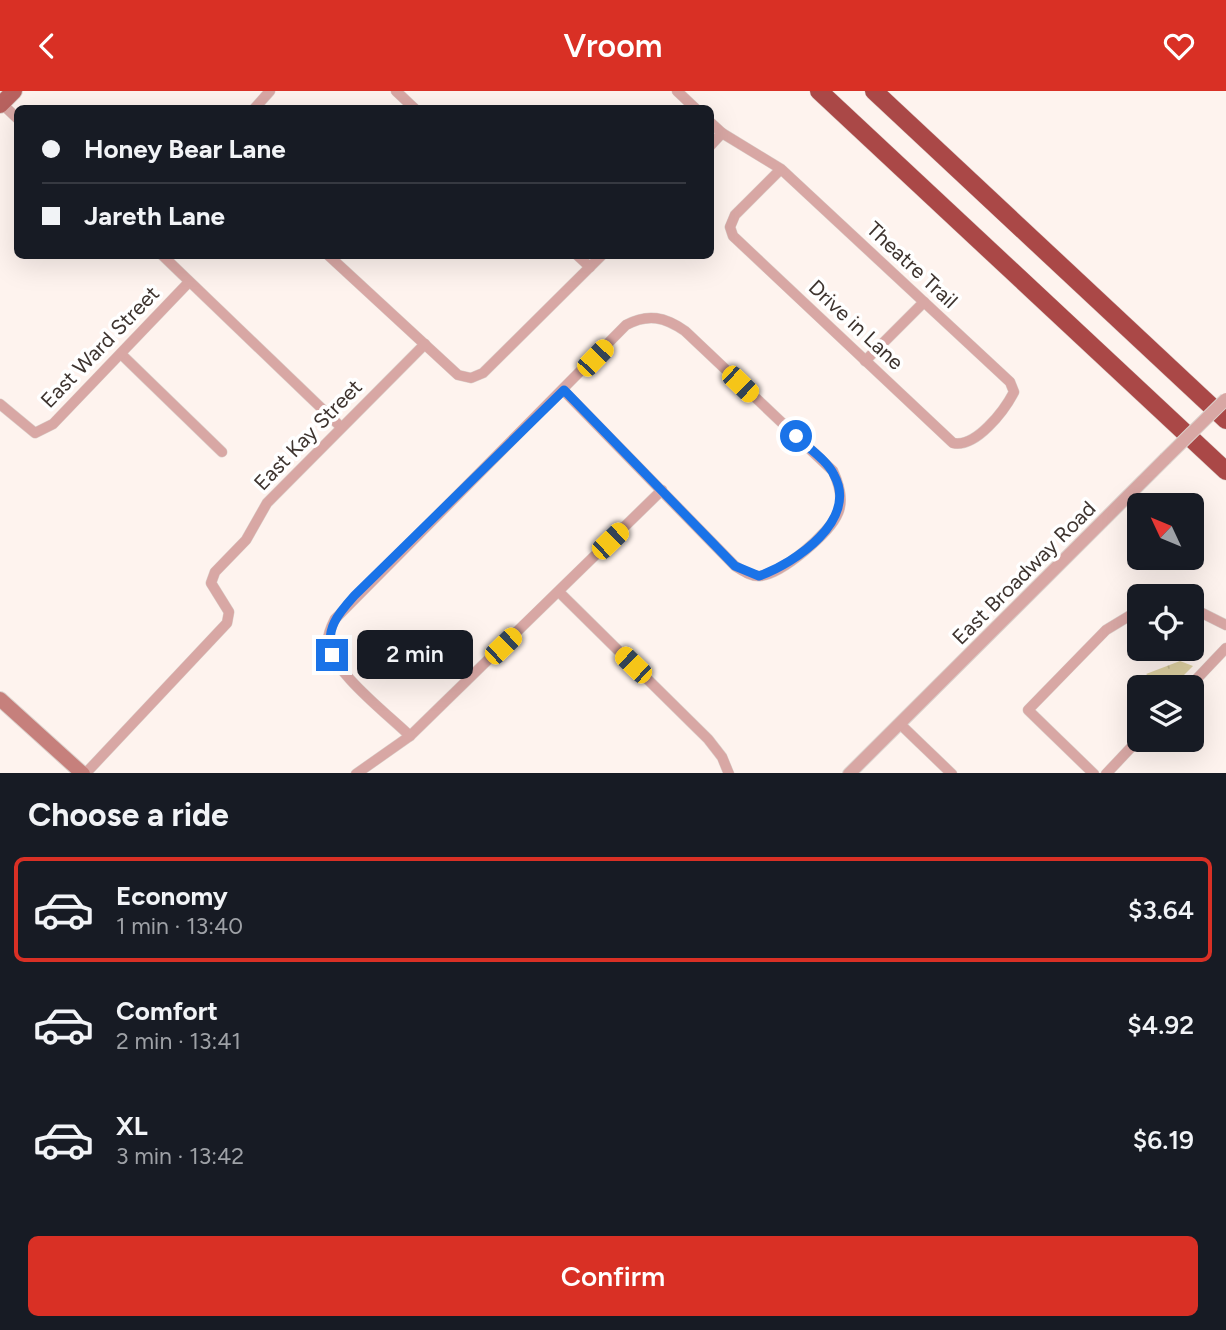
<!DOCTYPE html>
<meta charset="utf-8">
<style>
:root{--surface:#171b24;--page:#242831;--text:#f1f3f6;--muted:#9ea1a6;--line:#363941;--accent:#d93025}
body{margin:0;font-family:Figtree,sans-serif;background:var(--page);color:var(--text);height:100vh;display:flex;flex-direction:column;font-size:26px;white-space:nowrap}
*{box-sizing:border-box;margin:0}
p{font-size:23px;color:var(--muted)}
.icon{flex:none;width:38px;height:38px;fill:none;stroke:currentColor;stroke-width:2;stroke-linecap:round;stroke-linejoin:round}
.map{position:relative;height:682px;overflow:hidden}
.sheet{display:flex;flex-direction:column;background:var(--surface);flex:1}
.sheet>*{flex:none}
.guide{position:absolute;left:14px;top:14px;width:700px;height:154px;border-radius:10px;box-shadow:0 7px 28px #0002;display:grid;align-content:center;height:154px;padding:0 28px;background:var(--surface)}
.needle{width:46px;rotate:314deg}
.tools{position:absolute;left:1127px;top:402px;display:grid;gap:14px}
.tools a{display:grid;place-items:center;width:77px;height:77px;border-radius:10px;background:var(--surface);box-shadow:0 7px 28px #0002;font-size:35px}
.end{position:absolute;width:32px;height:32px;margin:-16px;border:9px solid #1a73e8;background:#fff;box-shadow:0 0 0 4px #fff}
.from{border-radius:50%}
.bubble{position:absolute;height:49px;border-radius:10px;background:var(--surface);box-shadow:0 7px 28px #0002;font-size:23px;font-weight:600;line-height:49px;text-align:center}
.car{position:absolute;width:21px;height:42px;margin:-21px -10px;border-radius:9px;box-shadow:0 0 5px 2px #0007;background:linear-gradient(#f5c518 24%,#345 0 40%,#f5c518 0 76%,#345 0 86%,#f5c518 0)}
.guide b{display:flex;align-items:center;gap:24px;height:66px;font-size:26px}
.guide b+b{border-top:2px solid var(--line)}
.guide i{width:18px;height:18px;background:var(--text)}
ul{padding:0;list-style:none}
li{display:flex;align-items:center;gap:21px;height:105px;margin:0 14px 10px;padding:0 14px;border:4px solid transparent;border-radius:10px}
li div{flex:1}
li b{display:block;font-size:26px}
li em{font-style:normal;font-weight:600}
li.active{border-color:var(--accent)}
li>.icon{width:63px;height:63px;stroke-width:1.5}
h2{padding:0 28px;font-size:32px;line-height:84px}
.button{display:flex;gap:14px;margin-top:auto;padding:14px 28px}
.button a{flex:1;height:80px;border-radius:10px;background:var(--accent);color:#fff;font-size:28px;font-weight:600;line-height:80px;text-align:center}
header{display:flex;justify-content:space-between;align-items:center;height:91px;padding:0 28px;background:var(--accent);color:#fff;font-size:32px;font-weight:600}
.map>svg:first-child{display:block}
</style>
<header><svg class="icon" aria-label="back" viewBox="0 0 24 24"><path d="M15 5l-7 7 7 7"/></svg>Vroom<svg class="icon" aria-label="heart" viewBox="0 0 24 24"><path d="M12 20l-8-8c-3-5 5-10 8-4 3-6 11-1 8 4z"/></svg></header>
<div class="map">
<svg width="1226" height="683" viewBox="0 0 1226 683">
<defs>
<pattern id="park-crowns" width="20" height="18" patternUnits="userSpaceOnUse" patternTransform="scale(1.75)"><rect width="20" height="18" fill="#ddd0a1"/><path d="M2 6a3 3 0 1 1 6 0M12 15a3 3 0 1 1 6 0" fill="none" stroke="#bfb38b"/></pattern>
</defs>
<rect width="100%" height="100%" fill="#fef3ee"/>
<!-- park -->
<path fill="url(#park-crowns)" d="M 1180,570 L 1193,575 L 1171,597 L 1165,597 L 1146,583 Z"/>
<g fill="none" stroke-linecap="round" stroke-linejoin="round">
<defs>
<g id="minor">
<path d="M 396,0 L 415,18"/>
<path d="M 677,0 L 696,18"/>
<path d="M 1,12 L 18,28"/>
<path d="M 254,18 L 270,0"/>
<path d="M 710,31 L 722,42 L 781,78 L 1010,291 L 1014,301 C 1004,320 976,357 953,352 L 733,145 L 730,136 L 735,124 L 781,78"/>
<path d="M 710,55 L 722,42"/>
<path d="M 162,164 L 341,336"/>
<path d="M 328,164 L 458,284 L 471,287 L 483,282 L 602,164"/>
<path d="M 577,164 L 590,176"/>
<path d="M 121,263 L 222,361"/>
<path d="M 865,270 L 924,211"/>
<path d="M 0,313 L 35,342 L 53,333 L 189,191"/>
<path d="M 559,501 L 708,648 L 722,666 L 729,683"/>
<path d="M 1192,517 L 1226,534"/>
<path d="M 1188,597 L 1226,557"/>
<path d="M 900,633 L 952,683"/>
<path d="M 410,645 C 390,625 328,578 328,549 C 328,542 332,534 335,528 L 626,234 C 648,222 665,226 685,240 L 833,380 C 839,393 844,408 838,422 C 830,442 782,483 760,485 C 751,486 742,479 735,475 L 563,299"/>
<path d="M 85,683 L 227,532 L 229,521 L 211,492 L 215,481 L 246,449 L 267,412 L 425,253"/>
<path d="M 356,683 L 410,645 L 662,399"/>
<path d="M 1094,683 L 1028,619 L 1106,539 L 1139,519"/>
<path d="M 1106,683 L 1139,648"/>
</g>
<path id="tertiary" d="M 849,683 L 1165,368"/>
<path id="secondary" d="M 0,608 L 83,683"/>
<path id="primary" d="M 0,14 L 14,0"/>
<g id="motorway">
<path d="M 819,0 L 1226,380"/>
<path d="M 874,0 L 1226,329"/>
</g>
</defs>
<!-- minor casing -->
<use href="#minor" stroke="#dbd1cc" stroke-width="11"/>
<!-- tertiary casing -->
<use href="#tertiary" stroke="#dbd1cc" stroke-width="14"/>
<!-- secondary casing -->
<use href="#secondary" stroke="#dbd1cc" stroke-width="16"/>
<!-- primary casing -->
<use href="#primary" stroke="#dbd1cc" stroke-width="18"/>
<!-- motorway casing -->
<use href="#motorway" stroke="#dbd1cc" stroke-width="19"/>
<!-- minor -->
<use href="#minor" stroke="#d8a7a4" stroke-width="10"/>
<!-- tertiary -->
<use href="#tertiary" stroke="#d8a7a4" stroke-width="12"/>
<!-- secondary -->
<use href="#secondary" stroke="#c6807c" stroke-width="14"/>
<!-- primary -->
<use href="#primary" stroke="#b8625f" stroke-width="16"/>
<!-- motorway -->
<use href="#motorway" stroke="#aa4847" stroke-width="18"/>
<defs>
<path id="tertiary-bridge" d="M 1165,368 L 1226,308"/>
</defs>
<!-- tertiary-bridge casing -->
<use href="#tertiary-bridge" stroke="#dbd1cc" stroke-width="14" stroke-linecap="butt"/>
<!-- tertiary-bridge -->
<use href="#tertiary-bridge" stroke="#d8a7a4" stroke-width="12"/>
</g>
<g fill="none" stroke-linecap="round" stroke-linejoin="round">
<!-- route -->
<path stroke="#1a73e8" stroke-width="9" d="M 332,564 C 325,537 338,523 355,504 L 564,299 L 735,475 L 759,485 C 795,472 859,429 834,384 C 827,369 808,357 796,345"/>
</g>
<g text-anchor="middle" stroke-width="7" stroke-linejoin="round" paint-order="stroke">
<!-- street labels -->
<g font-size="21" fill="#3e342f" stroke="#fff">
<text transform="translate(912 174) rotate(43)" y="7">Theatre Trail</text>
<text transform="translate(856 234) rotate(43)" y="7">Drive in Lane</text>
<text transform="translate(100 256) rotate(-46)" y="7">East Ward Street</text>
<text transform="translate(308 344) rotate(-46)" y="7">East Kay Street</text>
<text transform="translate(1024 482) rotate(-45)" y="7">East Broadway Road</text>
</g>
</g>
</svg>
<div class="tools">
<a><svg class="needle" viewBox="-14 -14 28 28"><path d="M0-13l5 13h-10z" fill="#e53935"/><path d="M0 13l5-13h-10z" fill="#9ea1a6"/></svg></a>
<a><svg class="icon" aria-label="locate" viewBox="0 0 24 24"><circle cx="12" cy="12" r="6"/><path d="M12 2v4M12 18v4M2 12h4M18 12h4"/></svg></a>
<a><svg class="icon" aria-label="layers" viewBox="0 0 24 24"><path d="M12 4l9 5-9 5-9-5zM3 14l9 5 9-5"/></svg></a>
</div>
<i class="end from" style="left:796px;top:345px"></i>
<i class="end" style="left:332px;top:564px"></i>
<div class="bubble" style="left:357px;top:539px;width:116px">2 min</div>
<i class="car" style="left:595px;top:267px;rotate:44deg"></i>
<i class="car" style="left:740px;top:293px;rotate:134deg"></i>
<i class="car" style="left:610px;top:450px;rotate:46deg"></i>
<i class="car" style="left:503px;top:555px;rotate:46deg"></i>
<i class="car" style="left:633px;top:574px;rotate:314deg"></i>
<div class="guide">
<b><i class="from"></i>Honey Bear Lane</b>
<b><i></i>Jareth Lane</b>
</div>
</div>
<section class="sheet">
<h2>Choose a ride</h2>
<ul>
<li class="active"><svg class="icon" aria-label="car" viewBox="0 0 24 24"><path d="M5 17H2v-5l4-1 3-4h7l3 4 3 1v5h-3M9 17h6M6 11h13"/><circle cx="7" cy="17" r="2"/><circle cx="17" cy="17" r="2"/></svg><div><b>Economy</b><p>1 min · 13:40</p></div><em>$3.64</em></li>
<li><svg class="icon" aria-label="car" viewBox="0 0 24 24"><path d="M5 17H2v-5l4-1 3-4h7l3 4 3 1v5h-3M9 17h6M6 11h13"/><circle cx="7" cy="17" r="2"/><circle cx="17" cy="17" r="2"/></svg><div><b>Comfort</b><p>2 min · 13:41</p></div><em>$4.92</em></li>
<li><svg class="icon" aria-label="car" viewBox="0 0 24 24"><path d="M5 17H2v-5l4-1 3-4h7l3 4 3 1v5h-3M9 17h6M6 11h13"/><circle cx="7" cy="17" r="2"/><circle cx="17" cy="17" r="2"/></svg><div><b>XL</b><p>3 min · 13:42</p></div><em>$6.19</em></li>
</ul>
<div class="button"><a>Confirm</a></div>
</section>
